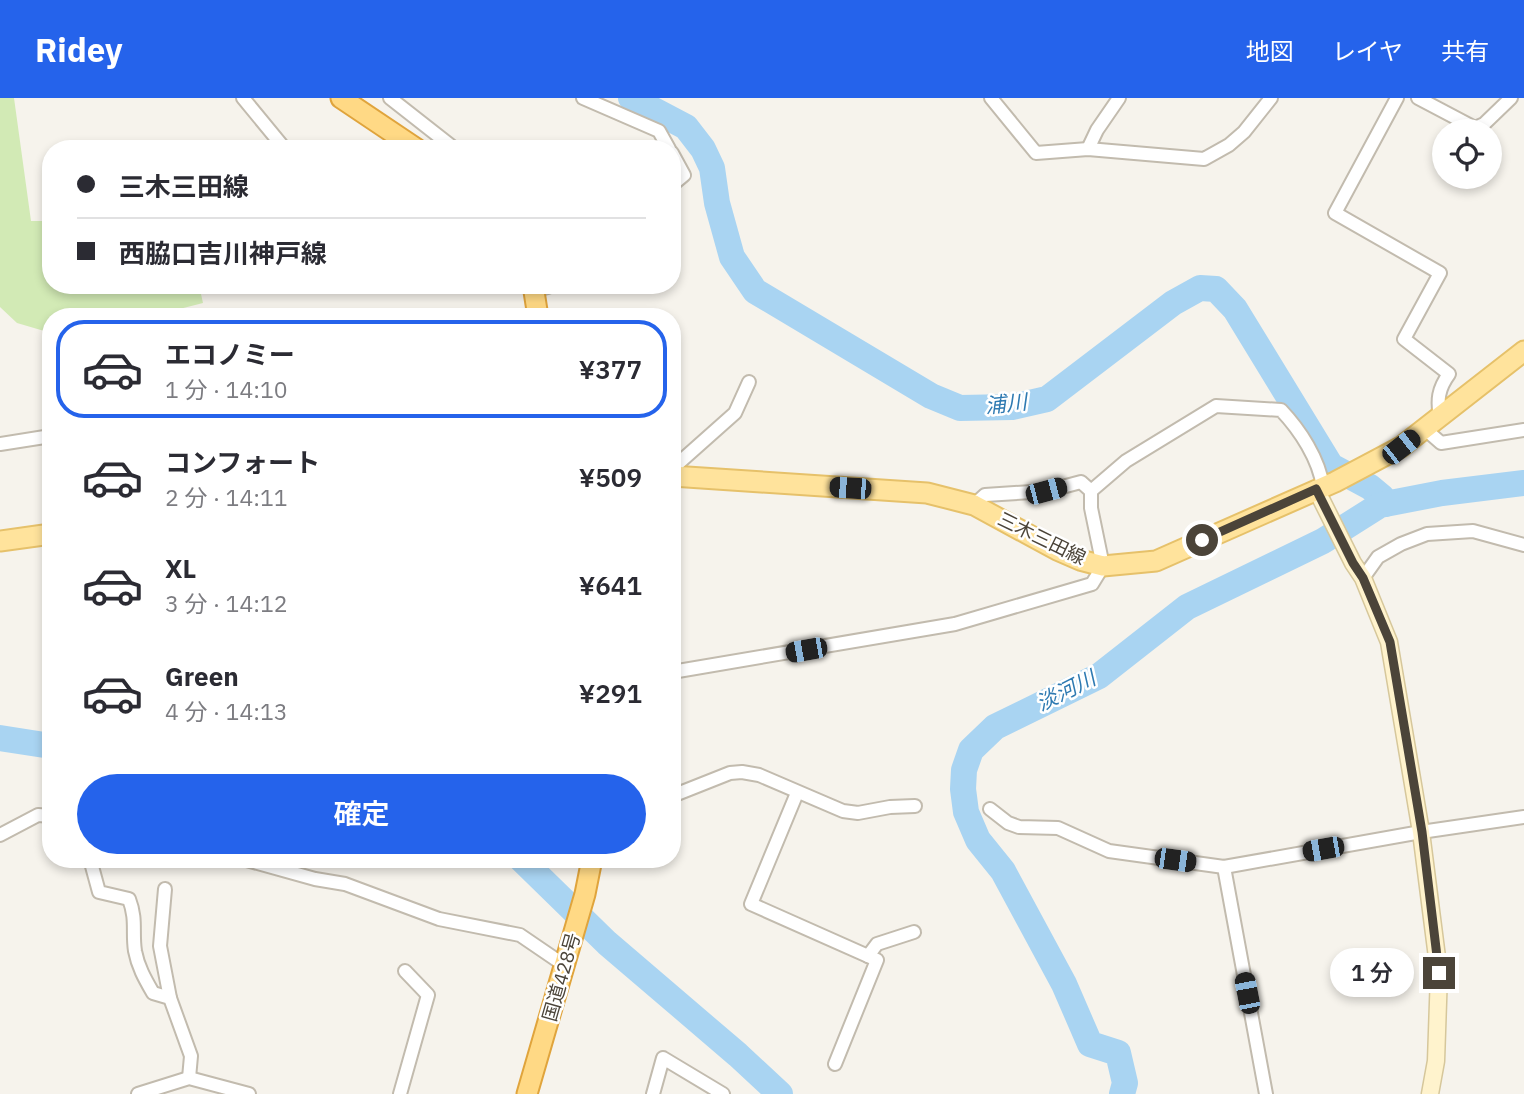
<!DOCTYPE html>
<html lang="ja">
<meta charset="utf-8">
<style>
:root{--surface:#fff;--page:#f7f7f7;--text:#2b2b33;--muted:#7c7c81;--line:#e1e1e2;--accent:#2563eb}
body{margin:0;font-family:"IBM Plex Sans","Noto Sans JP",sans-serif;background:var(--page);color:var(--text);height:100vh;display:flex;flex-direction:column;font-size:26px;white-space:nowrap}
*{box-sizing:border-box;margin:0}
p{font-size:23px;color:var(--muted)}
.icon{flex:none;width:38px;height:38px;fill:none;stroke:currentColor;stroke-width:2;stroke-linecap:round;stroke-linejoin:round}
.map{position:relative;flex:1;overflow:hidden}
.details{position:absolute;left:42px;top:210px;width:639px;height:560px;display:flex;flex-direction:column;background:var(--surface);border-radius:28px;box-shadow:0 4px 10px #0003}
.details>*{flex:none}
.top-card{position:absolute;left:42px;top:42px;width:639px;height:154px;border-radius:28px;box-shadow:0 4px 10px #0003;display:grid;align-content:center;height:154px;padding:0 35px;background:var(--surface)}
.fabs{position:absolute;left:1432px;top:21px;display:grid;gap:14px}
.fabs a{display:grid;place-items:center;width:70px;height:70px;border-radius:50%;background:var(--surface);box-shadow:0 4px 10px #0003;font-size:35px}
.end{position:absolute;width:32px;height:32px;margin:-16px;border:9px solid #4b4439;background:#fff;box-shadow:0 0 0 4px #fff}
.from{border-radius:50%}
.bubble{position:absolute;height:49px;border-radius:24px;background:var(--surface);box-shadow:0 4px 10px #0003;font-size:23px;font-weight:600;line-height:49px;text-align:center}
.car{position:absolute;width:21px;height:42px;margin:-21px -10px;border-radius:9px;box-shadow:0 0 5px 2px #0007;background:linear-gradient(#222 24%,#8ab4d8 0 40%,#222 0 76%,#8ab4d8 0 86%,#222 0)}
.top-card b{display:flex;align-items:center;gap:24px;height:66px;font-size:26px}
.top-card b+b{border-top:2px solid var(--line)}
.top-card i{width:18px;height:18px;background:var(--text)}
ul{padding:12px 0 0;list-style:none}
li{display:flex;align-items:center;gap:21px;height:98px;margin:0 14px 10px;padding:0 21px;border:4px solid transparent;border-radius:28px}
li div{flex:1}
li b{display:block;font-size:26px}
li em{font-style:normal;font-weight:600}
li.on{border-color:var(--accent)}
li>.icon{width:63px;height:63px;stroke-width:1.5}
.cta{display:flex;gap:14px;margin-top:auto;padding:14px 35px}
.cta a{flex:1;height:80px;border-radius:42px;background:var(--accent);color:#fff;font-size:28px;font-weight:600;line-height:80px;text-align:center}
header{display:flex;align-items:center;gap:42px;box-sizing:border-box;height:98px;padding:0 35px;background:var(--accent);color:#fff}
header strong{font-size:33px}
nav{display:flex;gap:38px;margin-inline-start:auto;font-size:24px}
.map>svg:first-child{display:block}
</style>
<header>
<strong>Ridey</strong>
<nav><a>地図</a><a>レイヤ</a><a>共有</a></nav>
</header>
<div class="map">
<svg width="1524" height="996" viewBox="0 0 1524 996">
<rect width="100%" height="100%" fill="#f6f3ec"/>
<!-- green -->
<path fill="#d2eab5" d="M 0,0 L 14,0 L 31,123 L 51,123 L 51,187 L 199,187 L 203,205 L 148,219 L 51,219 L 51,235 L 17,225 L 0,209 Z"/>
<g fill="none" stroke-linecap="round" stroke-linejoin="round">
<!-- river -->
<g stroke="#a9d4f2" stroke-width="26">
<path d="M 631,0 L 686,29 L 703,51 L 712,70 L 717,105 L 732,159 L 755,193 L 931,298 L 960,310 L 1012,309 L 1047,301 L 1173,205 L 1200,190 L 1216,191 L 1235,211 L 1331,368 L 1370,389 L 1382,399 L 1385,406"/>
<path d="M 0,640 L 51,648"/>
<path d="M 521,761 L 607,845 L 738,957 L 780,996"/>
<path d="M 1122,996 L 1125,985 L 1118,955 L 1090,946 L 1064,886 L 1003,773 L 978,742 L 966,714 L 963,691 L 964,672 L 971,652 L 995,629 L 1099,578 L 1187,509 L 1323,443 L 1380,407 L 1442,395 L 1524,385"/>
</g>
<defs>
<g id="minor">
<path d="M 243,0 L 285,51"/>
<path d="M 390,0 L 455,51"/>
<path d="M 583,0 L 659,33 L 669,51"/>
<path d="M 991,0 L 1036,55 L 1088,51 L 1204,61 L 1229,47 L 1244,34 L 1271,0"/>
<path d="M 1397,0 L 1335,115 L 1440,175 L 1404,241 L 1449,276 C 1438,291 1437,302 1440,320"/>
<path d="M 1418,0 L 1475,30 L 1484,26 L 1511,0"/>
<path d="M 1088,51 L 1097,32 L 1119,0"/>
<path d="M 672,55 L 684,77 L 672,87"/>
<path d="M 535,192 L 548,189 L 548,187"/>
<path d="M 1425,331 L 1441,345 L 1524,332"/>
<path d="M 0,346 L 51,338"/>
<path d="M 672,371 L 735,315 L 749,284"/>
<path d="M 974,407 L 985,397 L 1047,393 L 1081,384 L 1091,393"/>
<path d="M 1363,480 L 1378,459 L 1401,446 L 1427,436 L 1473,433 L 1524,447"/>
<path d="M 672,574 L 955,526 L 1092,486 L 1103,468 L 1091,410 L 1091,393 L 1126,363 L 1216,308 L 1281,312 C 1300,332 1319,361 1323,389"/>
<path d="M 797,695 L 751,806 L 877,862 L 835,966"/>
<path d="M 672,698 L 730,675 L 742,674 L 759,677 L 843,713 L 858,715 L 890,709 L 915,708"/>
<path d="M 990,711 L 1008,725 L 1019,729 L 1058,730 L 1109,753 L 1224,769 L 1421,734 L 1524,719"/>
<path d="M 0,737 L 38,717 L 51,718"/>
<path d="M 90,761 L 99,794 L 129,801 C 137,822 132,833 135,853 C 138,869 145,881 153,895 L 170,900 L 191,958 L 189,980"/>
<path d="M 243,761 L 315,781 L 345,786 L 439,821 L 520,837 L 564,867"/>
<path d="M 1224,769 L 1266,996"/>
<path d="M 165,791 L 160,848 L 170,900"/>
<path d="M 868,858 L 877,846 L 914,834"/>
<path d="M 138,996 L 189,980 L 249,996"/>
<path d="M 400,996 L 428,897 L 405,873"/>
<path d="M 653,996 L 663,960 L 723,996"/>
</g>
<path id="secondary" d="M 1316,391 L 1353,465 L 1363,480 L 1389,544 L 1421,734 L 1439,875 L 1436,963 L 1430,996"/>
<g id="primary">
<path d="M 672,378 L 927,395 L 974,407 L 1057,452 L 1080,462 L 1103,468 L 1156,463 L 1335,384 L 1401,349 L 1524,253"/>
<path d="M 0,443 L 51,436"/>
</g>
<g id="trunk">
<path d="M 341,0 L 417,51"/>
<path d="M 533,187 L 538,219"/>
<path d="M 527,996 L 585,796 L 592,761"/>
</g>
</defs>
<!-- minor casing -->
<use href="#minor" stroke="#c2bbae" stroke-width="16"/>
<!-- secondary casing -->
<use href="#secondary" stroke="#d6c79b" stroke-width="19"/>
<!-- primary casing -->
<use href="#primary" stroke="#e6c16a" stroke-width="23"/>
<!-- trunk casing -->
<use href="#trunk" stroke="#e0a43c" stroke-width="23"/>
<!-- minor -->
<use href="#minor" stroke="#fff" stroke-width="12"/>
<!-- secondary -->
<use href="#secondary" stroke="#fff3cd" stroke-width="16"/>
<!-- primary -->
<use href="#primary" stroke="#ffe39c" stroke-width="19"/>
<!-- trunk -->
<use href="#trunk" stroke="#ffd985" stroke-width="19"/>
</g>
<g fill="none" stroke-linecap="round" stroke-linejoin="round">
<!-- route -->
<path stroke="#4b4439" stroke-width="9" d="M 1202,442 L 1316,391 L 1353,465 L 1363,480 L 1390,544 L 1422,734 L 1439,875"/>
</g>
<g text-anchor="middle" stroke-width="5" stroke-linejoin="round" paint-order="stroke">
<!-- street labels -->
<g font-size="19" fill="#4b4439" stroke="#fff">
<text transform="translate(1042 440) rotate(26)" y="7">三木三田線</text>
<text transform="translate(561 879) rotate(-74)" y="7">国道428号</text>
</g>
<!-- water labels -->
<g font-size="21" font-style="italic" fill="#2e7ab2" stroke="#fff">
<text transform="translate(1006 306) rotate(-6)" y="7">浦川</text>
<text transform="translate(1066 593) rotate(-27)" y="7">淡河川</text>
</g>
</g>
</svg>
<div class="fabs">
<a><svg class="icon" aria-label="locate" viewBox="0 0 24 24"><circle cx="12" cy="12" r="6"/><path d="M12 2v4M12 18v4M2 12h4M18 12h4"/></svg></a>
</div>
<i class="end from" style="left:1202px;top:442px"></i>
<i class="end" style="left:1439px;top:875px"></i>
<div class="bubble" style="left:1330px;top:850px;width:84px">1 分</div>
<i class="car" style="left:1401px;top:349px;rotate:52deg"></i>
<i class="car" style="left:850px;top:390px;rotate:274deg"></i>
<i class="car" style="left:1046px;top:393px;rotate:75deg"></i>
<i class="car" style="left:806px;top:552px;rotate:260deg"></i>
<i class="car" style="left:1323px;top:751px;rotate:260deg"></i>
<i class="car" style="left:1175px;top:762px;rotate:98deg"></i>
<i class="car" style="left:1247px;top:895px;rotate:349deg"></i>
<div class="top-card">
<b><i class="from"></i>三木三田線</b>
<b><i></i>西脇口吉川神戸線</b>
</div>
<section class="details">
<ul>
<li class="on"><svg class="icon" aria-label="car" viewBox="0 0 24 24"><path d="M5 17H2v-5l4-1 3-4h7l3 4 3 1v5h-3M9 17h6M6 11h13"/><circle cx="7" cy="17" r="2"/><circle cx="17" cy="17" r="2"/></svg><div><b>エコノミー</b><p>1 分 · 14:10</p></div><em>¥377</em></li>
<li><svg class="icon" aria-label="car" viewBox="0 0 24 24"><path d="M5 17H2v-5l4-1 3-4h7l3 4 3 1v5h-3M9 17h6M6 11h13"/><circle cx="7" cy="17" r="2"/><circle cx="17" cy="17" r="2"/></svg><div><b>コンフォート</b><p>2 分 · 14:11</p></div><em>¥509</em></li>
<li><svg class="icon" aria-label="car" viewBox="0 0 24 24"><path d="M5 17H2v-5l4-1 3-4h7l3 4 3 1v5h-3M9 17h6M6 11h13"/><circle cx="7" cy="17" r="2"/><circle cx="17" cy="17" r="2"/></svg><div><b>XL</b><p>3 分 · 14:12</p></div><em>¥641</em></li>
<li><svg class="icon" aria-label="car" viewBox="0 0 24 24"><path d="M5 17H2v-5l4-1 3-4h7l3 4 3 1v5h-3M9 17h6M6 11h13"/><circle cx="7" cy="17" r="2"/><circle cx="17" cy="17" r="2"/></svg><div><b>Green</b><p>4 分 · 14:13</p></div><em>¥291</em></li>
</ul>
<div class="cta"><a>確定</a></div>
</section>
</div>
